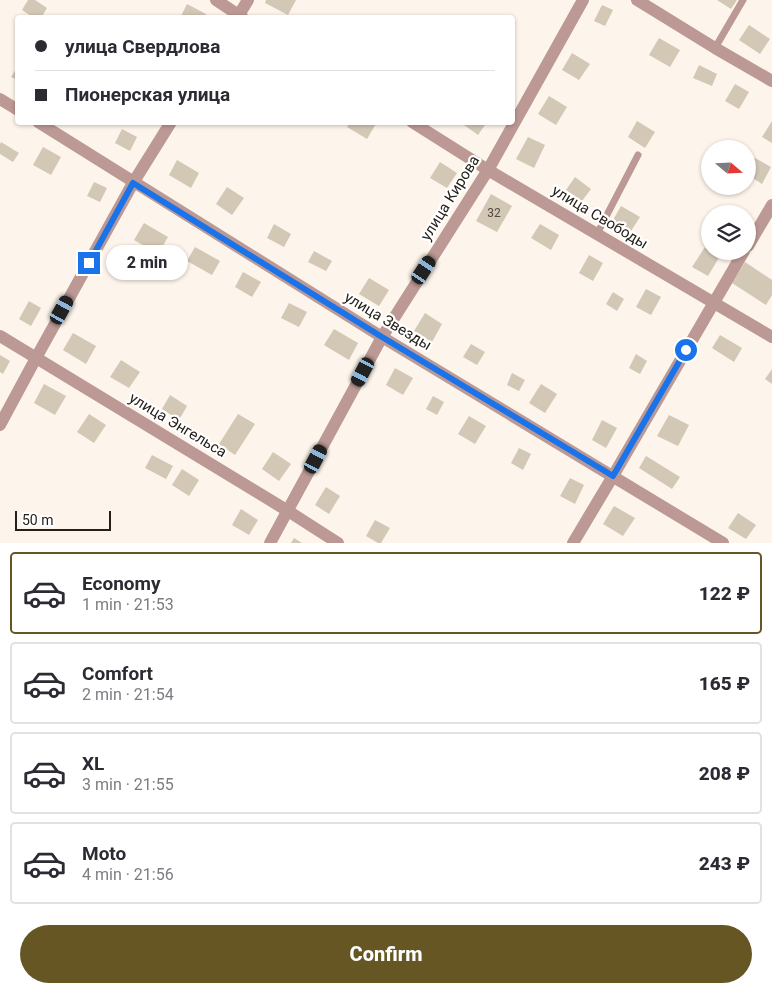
<!DOCTYPE html>
<meta charset="utf-8">
<style>
:root{--surface:#fff;--page:#f7f7f7;--text:#2b2b33;--muted:#7c7c81;--line:#e1e1e2;--accent:#655623}
body{margin:0;font-family:Roboto,sans-serif;background:var(--page);color:var(--text);height:100vh;display:flex;flex-direction:column;font-size:19px;white-space:nowrap}
*{box-sizing:border-box;margin:0}
p{font-size:16px;color:var(--muted)}
.icon{flex:none;width:28px;height:28px;fill:none;stroke:currentColor;stroke-width:2;stroke-linecap:round;stroke-linejoin:round}
.map{position:relative;height:543px;overflow:hidden}
.details{display:flex;flex-direction:column;background:var(--surface);flex:1}
.details>*{flex:none}
.banner{position:absolute;left:15px;top:15px;width:500px;height:110px;border-radius:5px;box-shadow:0 1px 4px #0004;display:grid;align-content:center;height:110px;padding:0 20px;background:var(--surface)}
.needle{width:32px;rotate:109deg}
.buttons{position:absolute;left:701px;top:140px;display:grid;gap:10px}
.buttons a{display:grid;place-items:center;width:55px;height:55px;border-radius:50%;background:var(--surface);box-shadow:0 1px 4px #0004;font-size:25px}
.scale{position:absolute;left:15px;bottom:12px;width:96px;box-sizing:border-box;padding-left:5px;border:2px solid #25201a;border-top:0;font-size:14px;line-height:18px;white-space:nowrap;color:#25201a;-webkit-text-stroke:4px #fff;paint-order:stroke}
.end{position:absolute;width:22px;height:22px;margin:-11px;border:6px solid #1a73e8;background:#fff;box-shadow:0 0 0 2px #fff}
.from{border-radius:50%}
.bubble{position:absolute;height:35px;border-radius:18px;background:var(--surface);box-shadow:0 1px 4px #0004;font-size:16px;font-weight:800;line-height:35px;text-align:center}
.car{position:absolute;width:15px;height:30px;margin:-15px -8px;border-radius:6px;box-shadow:0 0 4px 1px #0007;background:linear-gradient(#222 24%,#8ab4d8 0 40%,#222 0 76%,#8ab4d8 0 86%,#222 0)}
.banner b{display:flex;align-items:center;gap:18px;height:48px;font-size:19px}
.banner b+b{border-top:1px solid var(--line)}
.banner i{width:12px;height:12px;background:var(--text)}
ul{padding:9px 0 0;list-style:none}
li{display:flex;align-items:center;gap:15px;height:82px;margin:0 10px 8px;padding:0 10px;border:2px solid var(--line);border-radius:5px}
li div{flex:1}
li b{display:block;font-size:19px}
li em{font-style:normal;font-weight:800}
li.selected{border-color:var(--accent)}
li>.icon{width:45px;height:45px;stroke-width:1.5}
.cta{display:flex;gap:10px;margin-top:auto;padding:10px 20px}
.cta a{flex:1;height:58px;border-radius:30px;background:var(--accent);color:#fff;font-size:20px;font-weight:800;line-height:58px;text-align:center}
.map>svg:first-child{display:block}
</style>
<div class="map">
<svg width="772" height="543" viewBox="0 0 772 543">
<rect width="100%" height="100%" fill="#fdf5eb"/>
<!-- building -->
<g fill="#d3c7b6">
<path d="M 28,0 L 35,0 L 47,8 L 41,18 L 34,18 L 22,10 Z"/>
<path d="M 266,0 L 296,0 L 288,15 L 265,3 Z"/>
<path d="M 717,0 L 737,0 L 731,9 Z"/>
<path d="M 187,4 L 206,14 L 204,18 L 180,18 Z"/>
<path d="M 602,5 L 613,10 L 605,26 L 594,21 Z"/>
<path d="M 749,25 L 770,39 L 760,54 L 739,40 Z"/>
<path d="M 659,38 L 680,50 L 670,67 L 649,55 Z"/>
<path d="M 572,53 L 590,64 L 579,80 L 562,70 Z"/>
<path d="M 699,65 L 717,74 L 712,86 L 693,78 Z"/>
<path d="M 18,66 L 18,80 L 11,77 Z"/>
<path d="M 735,84 L 749,92 L 739,109 L 725,101 Z"/>
<path d="M 549,96 L 567,107 L 556,125 L 538,114 Z"/>
<path d="M 637,121 L 655,132 L 645,148 L 628,137 Z"/>
<path d="M 772,121 L 772,143 L 762,137 Z"/>
<path d="M 350,122 L 377,122 L 367,139 L 347,127 Z"/>
<path d="M 466,122 L 487,122 L 478,135 L 464,125 Z"/>
<path d="M 122,129 L 137,137 L 130,151 L 115,143 Z"/>
<path d="M 528,137 L 545,145 L 534,168 L 516,159 Z"/>
<path d="M 1,142 L 19,153 L 13,162 L 0,154 L 0,144 Z"/>
<path d="M 43,147 L 61,157 L 51,175 L 33,165 Z"/>
<path d="M 753,157 L 771,167 L 762,184 L 748,175 L 748,167 Z"/>
<path d="M 177,160 L 199,173 L 191,188 L 169,175 Z"/>
<path d="M 440,162 L 457,173 L 447,188 L 430,178 Z"/>
<path d="M 575,177 L 591,189 L 582,201 L 566,190 Z"/>
<path d="M 94,182 L 107,188 L 100,202 L 87,196 Z"/>
<path d="M 227,187 L 244,198 L 232,215 L 216,204 Z"/>
<path d="M 491,194 L 512,206 L 497,232 L 476,221 Z"/>
<path d="M 621,206 L 640,217 L 631,231 L 613,220 Z"/>
<path d="M 144,223 L 168,237 L 158,254 L 134,240 Z"/>
<path d="M 274,224 L 291,234 L 284,247 L 267,238 Z"/>
<path d="M 540,224 L 559,235 L 551,250 L 531,238 Z"/>
<path d="M 195,247 L 220,261 L 212,275 L 187,261 Z"/>
<path d="M 705,247 L 710,250 L 710,251 L 720,256 L 708,276 L 692,267 Z"/>
<path d="M 314,251 L 332,261 L 326,271 L 308,262 Z"/>
<path d="M 589,255 L 603,263 L 593,281 L 579,273 Z"/>
<path d="M 745,262 L 772,280 L 772,295 L 766,305 L 732,283 Z"/>
<path d="M 243,272 L 261,282 L 252,297 L 235,287 Z"/>
<path d="M 369,278 L 389,290 L 379,306 L 359,294 Z"/>
<path d="M 646,289 L 661,297 L 651,315 L 636,307 Z"/>
<path d="M 613,292 L 624,299 L 617,311 L 606,304 Z"/>
<path d="M 29,301 L 41,308 L 31,326 L 19,319 Z"/>
<path d="M 289,303 L 307,312 L 299,327 L 281,318 Z"/>
<path d="M 425,313 L 442,324 L 432,342 L 414,331 Z"/>
<path d="M 334,329 L 358,343 L 349,360 L 324,345 Z"/>
<path d="M 73,333 L 96,346 L 86,364 L 63,350 Z"/>
<path d="M 720,335 L 742,348 L 734,362 L 712,348 Z"/>
<path d="M 471,344 L 485,352 L 477,365 L 463,357 Z"/>
<path d="M 636,354 L 647,361 L 640,374 L 629,368 Z"/>
<path d="M 0,355 L 10,361 L 3,374 L 0,372 Z"/>
<path d="M 121,360 L 140,372 L 129,388 L 110,377 Z"/>
<path d="M 395,368 L 413,378 L 403,395 L 386,385 Z"/>
<path d="M 772,369 L 772,384 L 765,379 Z"/>
<path d="M 512,373 L 525,380 L 519,391 L 507,385 Z"/>
<path d="M 44,384 L 66,396 L 55,415 L 34,403 Z"/>
<path d="M 541,384 L 557,394 L 545,413 L 529,403 Z"/>
<path d="M 170,395 L 187,406 L 179,420 L 162,409 Z"/>
<path d="M 433,396 L 444,402 L 437,415 L 426,409 Z"/>
<path d="M 89,414 L 106,425 L 94,443 L 77,432 Z"/>
<path d="M 238,414 L 255,424 L 235,455 L 219,444 Z"/>
<path d="M 669,415 L 689,425 L 678,446 L 657,436 Z"/>
<path d="M 469,416 L 486,426 L 475,444 L 458,434 Z"/>
<path d="M 602,420 L 617,428 L 606,448 L 592,440 Z"/>
<path d="M 519,448 L 531,454 L 523,470 L 511,463 Z"/>
<path d="M 273,452 L 291,464 L 279,481 L 262,469 Z"/>
<path d="M 152,455 L 173,466 L 166,479 L 145,468 Z"/>
<path d="M 646,456 L 680,477 L 672,489 L 639,468 Z"/>
<path d="M 182,469 L 199,480 L 189,496 L 172,485 Z"/>
<path d="M 570,478 L 584,485 L 575,504 L 560,496 Z"/>
<path d="M 326,487 L 340,496 L 329,514 L 315,505 Z"/>
<path d="M 614,506 L 635,518 L 623,536 L 603,524 Z"/>
<path d="M 241,509 L 258,520 L 249,535 L 232,525 Z"/>
<path d="M 738,513 L 756,525 L 746,539 L 728,528 Z"/>
<path d="M 375,520 L 390,528 L 381,543 L 378,543 L 366,536 Z"/>
<path d="M 294,538 L 302,543 L 291,543 Z"/>
</g>
<g fill="none" stroke-linecap="round" stroke-linejoin="round">
<!-- service -->
<g stroke="#bc9994" stroke-width="7">
<path d="M 715,48 L 743,0"/>
<path d="M 597,234 L 638,155"/>
</g>
<!-- minor -->
<g stroke="#bc9994" stroke-width="12">
<path d="M 216,0 L 243,18"/>
<path d="M 637,0 L 715,48 L 772,81"/>
<path d="M 237,18 L 248,0"/>
<path d="M 0,99 L 18,110"/>
<path d="M 38,122 L 382,337 L 723,543"/>
<path d="M 412,122 L 488,170 L 772,337"/>
<path d="M 0,336 L 288,511 L 338,543"/>
<path d="M 0,425 L 36,358 L 133,183 L 171,122"/>
<path d="M 270,543 L 382,337 L 488,170 L 583,0"/>
</g>
<!-- tertiary -->
<g stroke="#bc9994" stroke-width="12">
<path d="M 748,246 L 772,205"/>
<path d="M 573,543 L 613,476 L 744,251"/>
</g>
</g>
<g fill="none" stroke-linecap="round" stroke-linejoin="round">
<!-- route -->
<path stroke="#1a73e8" stroke-width="6" d="M 89,263 L 133,183 L 382,337 L 613,476 L 686,350"/>
</g>
<g text-anchor="middle" stroke-width="4.5" stroke-linejoin="round" paint-order="stroke">
<!-- number labels -->
<g font-size="12" fill="#504a41">
<text x="494" y="217">32</text>
</g>
<!-- street labels -->
<g font-size="15" fill="#25201a" stroke="#fff">
<text transform="translate(450 198) rotate(-58)" y="5">улица Кирова</text>
<text transform="translate(600 217) rotate(31)" y="5">улица Свободы</text>
<text transform="translate(388 321) rotate(31)" y="5">улица Звезды</text>
<text transform="translate(178 425) rotate(31)" y="5">улица Энгельса</text>
</g>
</g>
</svg>
<div class="buttons">
<a><svg class="needle" viewBox="-14 -14 28 28"><path d="M0-13l5 13h-10z" fill="#e53935"/><path d="M0 13l5-13h-10z" fill="#7c7c81"/></svg></a>
<a><svg class="icon" aria-label="layers" viewBox="0 0 24 24"><path d="M12 4l9 5-9 5-9-5zM3 14l9 5 9-5"/></svg></a>
</div>
<div class="scale">50 m</div>
<i class="end from" style="left:686px;top:350px"></i>
<i class="end" style="left:89px;top:263px"></i>
<div class="bubble" style="left:106px;top:245px;width:82px">2 min</div>
<i class="car" style="left:424px;top:270px;rotate:33deg"></i>
<i class="car" style="left:62px;top:310px;rotate:29deg"></i>
<i class="car" style="left:363px;top:372px;rotate:208deg"></i>
<i class="car" style="left:316px;top:459px;rotate:28deg"></i>
<div class="banner">
<b><i class="from"></i>улица Свердлова</b>
<b><i></i>Пионерская улица</b>
</div>
</div>
<section class="details">
<ul>
<li class="selected"><svg class="icon" aria-label="car" viewBox="0 0 24 24"><path d="M5 17H2v-5l4-1 3-4h7l3 4 3 1v5h-3M9 17h6M6 11h13"/><circle cx="7" cy="17" r="2"/><circle cx="17" cy="17" r="2"/></svg><div><b>Economy</b><p>1 min · 21:53</p></div><em>122 ₽</em></li>
<li><svg class="icon" aria-label="car" viewBox="0 0 24 24"><path d="M5 17H2v-5l4-1 3-4h7l3 4 3 1v5h-3M9 17h6M6 11h13"/><circle cx="7" cy="17" r="2"/><circle cx="17" cy="17" r="2"/></svg><div><b>Comfort</b><p>2 min · 21:54</p></div><em>165 ₽</em></li>
<li><svg class="icon" aria-label="car" viewBox="0 0 24 24"><path d="M5 17H2v-5l4-1 3-4h7l3 4 3 1v5h-3M9 17h6M6 11h13"/><circle cx="7" cy="17" r="2"/><circle cx="17" cy="17" r="2"/></svg><div><b>XL</b><p>3 min · 21:55</p></div><em>208 ₽</em></li>
<li><svg class="icon" aria-label="car" viewBox="0 0 24 24"><path d="M5 17H2v-5l4-1 3-4h7l3 4 3 1v5h-3M9 17h6M6 11h13"/><circle cx="7" cy="17" r="2"/><circle cx="17" cy="17" r="2"/></svg><div><b>Moto</b><p>4 min · 21:56</p></div><em>243 ₽</em></li>
</ul>
<div class="cta"><a>Confirm</a></div>
</section>
